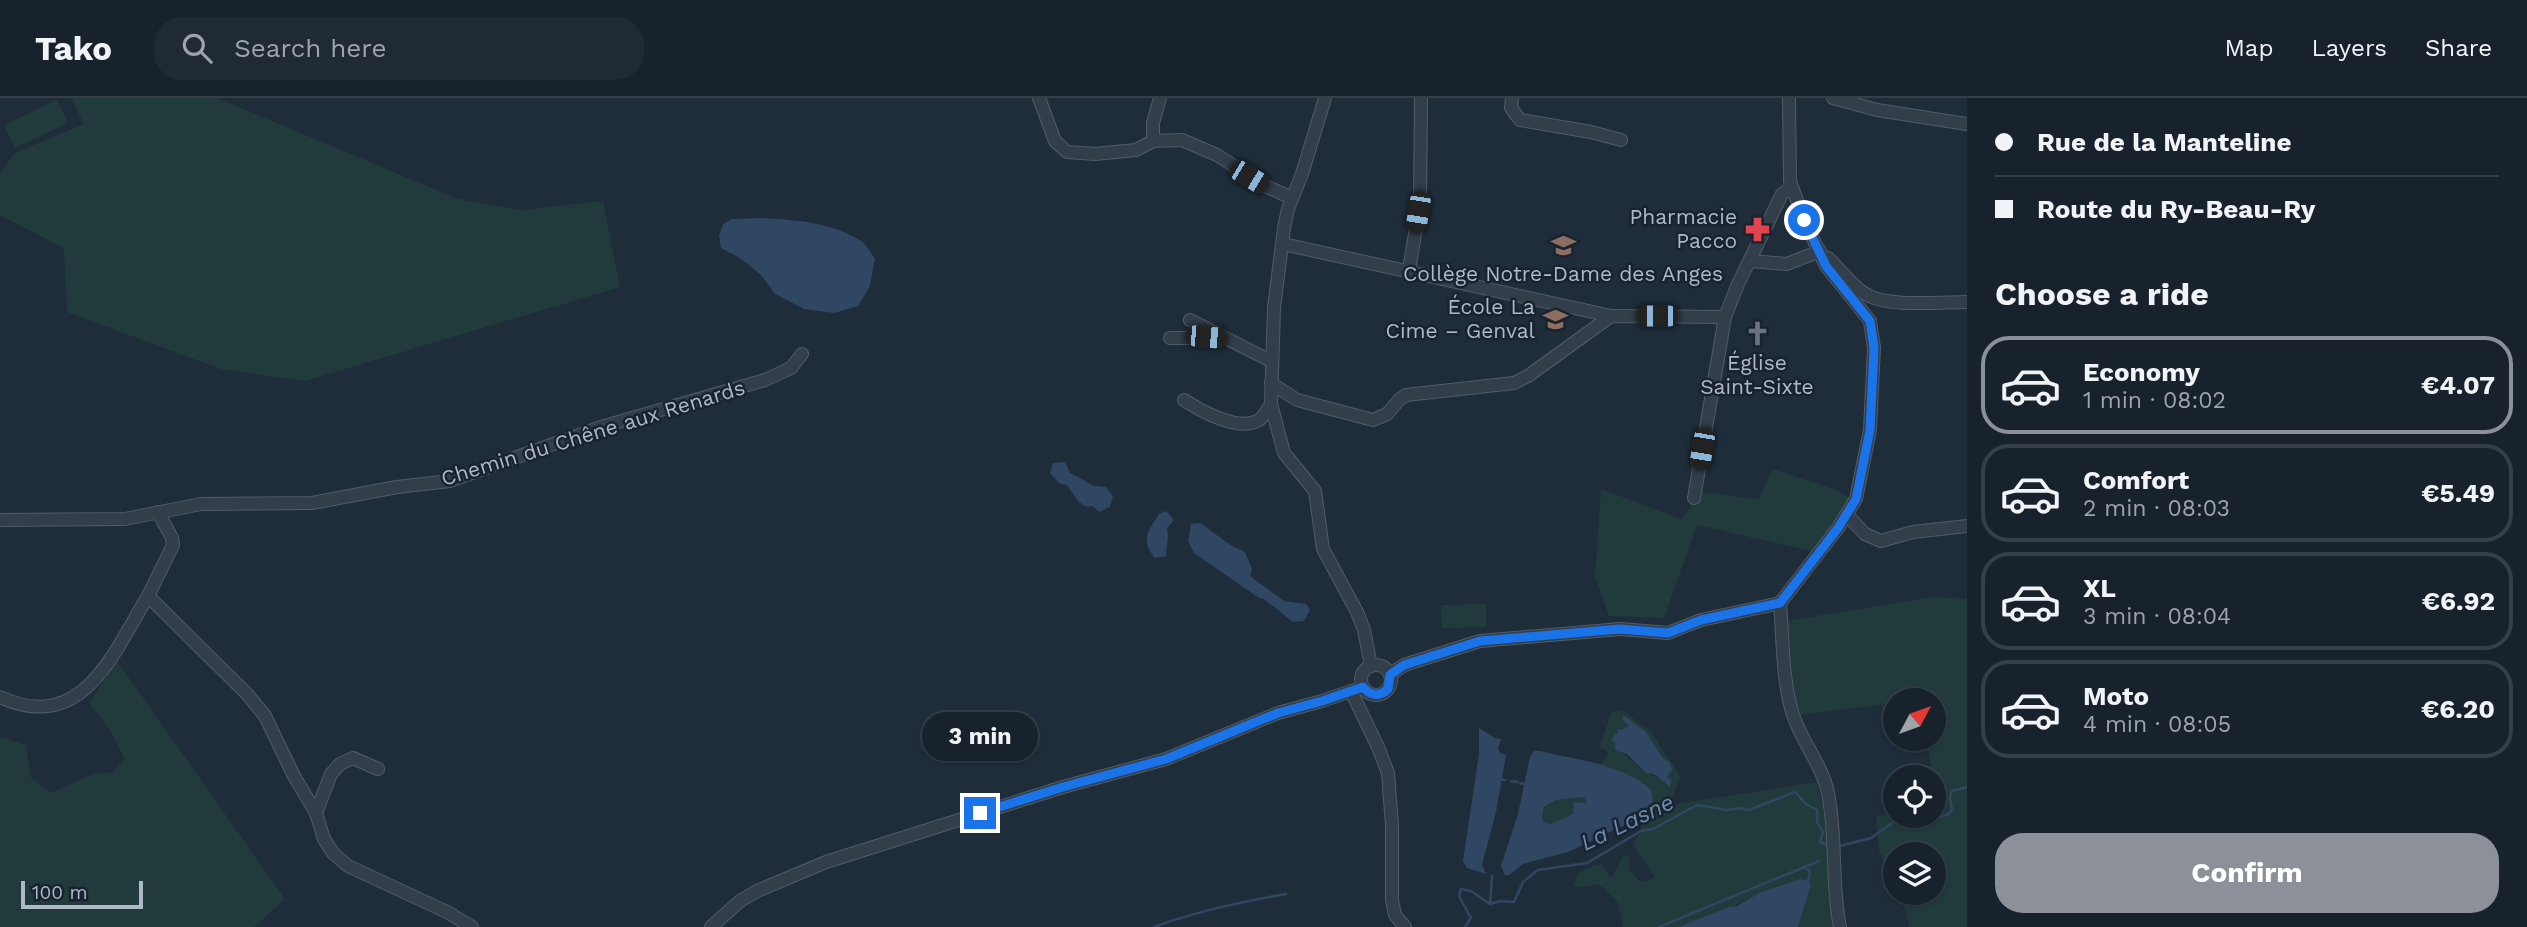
<!DOCTYPE html>
<meta charset="utf-8">
<style>
:root{--surface:#17222c;--page:#202a34;--text:#f1f3f6;--muted:#9ea4a9;--line:#363f48;--accent:#8c9099}
body{margin:0;font-family:"Work Sans",sans-serif;background:var(--page);color:var(--text);height:100vh;display:flex;flex-direction:column;font-size:26px;white-space:nowrap}
*{box-sizing:border-box;margin:0}
p{font-size:23px;color:var(--muted)}
.icon{flex:none;width:38px;height:38px;fill:none;stroke:currentColor;stroke-width:2;stroke-linecap:round;stroke-linejoin:round}
.map{position:relative;flex:1;overflow:hidden}
.sheet{display:flex;flex-direction:column;background:var(--surface);width:560px}
.sheet>*{flex:none}
.top-card{display:grid;align-content:center;height:154px;padding:0 28px;background:var(--surface)}
.needle{width:46px;rotate:49deg}
.buttons{position:absolute;left:1883px;top:590px;display:grid;gap:14px}
.buttons a{display:grid;place-items:center;width:63px;height:63px;border-radius:50%;background:var(--surface);box-shadow:0 2px 5px #0004,0 0 0 2px var(--line);font-size:35px}
.scale{position:absolute;left:21px;bottom:18px;width:122px;box-sizing:border-box;padding-left:7px;border:4px solid #aeb9c8;border-top:0;font-size:19px;line-height:24px;white-space:nowrap;color:#aeb9c8;-webkit-text-stroke:5px #192330;paint-order:stroke}
.end{position:absolute;width:32px;height:32px;margin:-16px;border:9px solid #1a73e8;background:#fff;box-shadow:0 0 0 4px #fff}
.from{border-radius:50%}
.bubble{position:absolute;height:49px;border-radius:24px;background:var(--surface);box-shadow:0 2px 5px #0004,0 0 0 2px var(--line);font-size:23px;font-weight:700;line-height:49px;text-align:center}
.car{position:absolute;width:21px;height:42px;margin:-21px -10px;border-radius:9px;box-shadow:0 0 5px 2px #0007;background:linear-gradient(#222 24%,#8ab4d8 0 40%,#222 0 76%,#8ab4d8 0 86%,#222 0)}
.top-card b{display:flex;align-items:center;gap:24px;height:66px;font-size:26px}
.top-card b+b{border-top:2px solid var(--line)}
.top-card i{width:18px;height:18px;background:var(--text)}
ul{padding:0;list-style:none}
li{display:flex;align-items:center;gap:21px;height:98px;margin:0 14px 10px;padding:0 14px;border:4px solid var(--line);border-radius:28px}
li div{flex:1}
li b{display:block;font-size:26px}
li em{font-style:normal;font-weight:700}
li.current{border-color:var(--accent)}
li>.icon{width:63px;height:63px;stroke-width:1.5}
h2{padding:0 28px;font-size:32px;line-height:84px}
.primary-button{display:flex;gap:14px;margin-top:auto;padding:14px 28px}
.primary-button a{flex:1;height:80px;border-radius:28px;background:var(--accent);color:#fff;font-size:28px;font-weight:700;line-height:80px;text-align:center}
header{display:flex;align-items:center;gap:42px;box-sizing:border-box;height:98px;padding:0 35px;background:var(--surface);border-bottom:2px solid var(--line)}
header strong{font-size:33px}
nav{display:flex;gap:38px;margin-inline-start:auto;font-size:24px}
.search{width:490px;height:63px;background:var(--page);display:flex;align-items:center;gap:18px;box-sizing:border-box;padding:0 24px;border-radius:28px;color:var(--muted);font-size:26px}
main{display:flex;flex:1;min-height:0}
.map>svg:first-child{display:block}
</style>
<header>
<strong>Tako</strong>
<div class="search"><svg class="icon" aria-label="search" viewBox="0 0 24 24"><circle cx="10" cy="10" r="6"/><path d="M15 15l6 6"/></svg>Search here</div>
<nav><a>Map</a><a>Layers</a><a>Share</a></nav>
</header>
<main>
<div class="map">
<svg width="1967" height="829" viewBox="0 0 1967 829">
<rect width="100%" height="100%" fill="#1f2d3b"/>
<!-- green -->
<g fill="#213b3c" fill-rule="evenodd">
<path d="M 71,0 L 217,0 L 458,101 L 521,112 L 603,103 L 620,189 L 305,283 L 221,271 L 67,214 L 64,150 L 0,117 L 0,75 L 15,55 L 84,26 Z"/>
<path d="M 57,2 L 68,25 L 15,50 L 4,27 Z"/>
<path d="M 1773,371 L 1834,391 L 1850,400 L 1816,454 L 1697,427 L 1664,520 L 1609,518 L 1595,478 L 1601,391 L 1681,421 L 1702,394 L 1759,401 Z"/>
<path d="M 1932,499 L 1967,501 L 1967,829 L 1909,829 L 1906,813 L 1897,795 L 1934,794 L 1934,756 L 1895,756 L 1895,790 L 1879,753 L 1876,719 L 1895,714 L 1895,718 L 1934,718 L 1934,706 L 1938,704 L 1926,641 L 1934,640 L 1934,602 L 1895,602 L 1895,605 L 1799,617 L 1791,587 L 1786,523 Z"/>
<path d="M 1486,506 L 1486,529 L 1442,530 L 1441,507 Z"/>
<path d="M 117,563 L 285,801 L 254,829 L 0,829 L 0,639 L 26,647 L 31,680 L 51,695 L 91,677 L 112,674 L 125,661 L 109,630 L 89,605 Z"/>
<path d="M 1622,612 L 1650,633 L 1680,678 L 1670,707 L 1817,684 L 1828,730 L 1836,829 L 1798,829 L 1811,787 C 1794,789 1775,788 1760,795 C 1749,799 1741,807 1729,809 L 1678,829 L 1623,829 L 1617,803 L 1599,786 L 1580,790 L 1574,787 C 1576,772 1589,769 1602,766 L 1609,778 L 1612,779 L 1624,757 L 1627,757 L 1630,759 L 1629,771 L 1638,782 L 1647,783 L 1655,779 L 1633,747 L 1641,733 L 1641,719 L 1650,713 L 1653,705 L 1631,678 L 1600,667 L 1609,655 L 1600,649 L 1611,615 ZM 1629,626 C 1651,641 1673,661 1667,688 C 1658,676 1654,680 1644,673 C 1634,667 1618,651 1614,640 L 1622,632 L 1629,629 Z"/>
<path d="M 1584,699 L 1587,705 L 1576,704 L 1573,716 L 1551,726 L 1544,724 L 1542,720 L 1545,709 L 1556,702 Z"/>
</g>
<!-- water -->
<g fill="#2f4762" fill-rule="evenodd">
<path d="M 762,120 C 796,122 832,124 861,143 C 867,147 871,155 875,161 L 870,188 L 858,208 L 834,215 L 804,211 L 775,196 L 761,177 L 740,160 L 721,150 L 719,138 L 723,126 L 732,121 Z"/>
<path d="M 1065,364 L 1070,375 L 1094,388 L 1106,389 L 1113,398 L 1110,409 L 1099,414 L 1093,408 L 1086,409 L 1078,403 L 1067,387 L 1059,385 L 1050,375 L 1053,365 Z"/>
<path d="M 1166,413 L 1174,422 L 1167,430 L 1168,438 L 1166,458 L 1155,460 C 1140,441 1148,434 1159,416 Z"/>
<path d="M 1200,425 C 1215,435 1228,447 1245,454 L 1252,471 L 1250,478 L 1284,503 L 1306,506 L 1310,512 L 1304,523 L 1293,524 L 1264,501 L 1259,500 L 1194,455 L 1188,443 L 1191,426 Z"/>
<path d="M 1623,617 L 1646,634 L 1663,660 L 1670,664 L 1672,672 L 1667,679 L 1671,682 L 1670,689 L 1654,676 L 1646,675 L 1627,656 L 1617,653 L 1614,649 L 1616,645 L 1611,643 L 1615,636 L 1618,635 L 1618,631 L 1622,632 L 1629,628 L 1623,622 Z"/>
<path d="M 1479,630 L 1495,640 L 1501,641 L 1498,650 L 1500,655 L 1506,657 L 1496,714 L 1482,767 L 1486,776 L 1467,770 L 1463,763 L 1479,656 Z"/>
<path d="M 1534,653 L 1540,653 C 1573,661 1626,667 1651,692 C 1654,702 1653,710 1646,717 L 1568,754 L 1523,766 L 1509,777 L 1505,777 L 1501,768 L 1518,716 L 1530,659 ZM 1584,699 L 1587,705 L 1574,704 L 1573,716 L 1551,726 L 1544,724 L 1542,720 L 1544,709 L 1556,702 Z"/>
<path d="M 1801,781 L 1808,783 L 1811,787 L 1798,829 L 1678,829 L 1729,809 L 1737,808 L 1759,795 Z"/>
</g>
<g fill="none" stroke-linecap="round" stroke-linejoin="round">
<!-- stream -->
<g stroke="#2f4762" stroke-width="2.5">
<path d="M 1500,681 L 1505,682"/>
<path d="M 1511,683 L 1517,684"/>
<path d="M 1520,685 L 1524,686"/>
<path d="M 1840,748 L 1871,740 L 1895,723 L 1915,725 L 1949,716 L 1952,711 L 1950,700 L 1952,693 L 1967,689"/>
<path d="M 1804,770 L 1810,773 L 1808,783"/>
<path d="M 1490,806 L 1492,778"/>
<path d="M 1154,829 C 1197,813 1240,804 1286,796"/>
<path d="M 1465,829 L 1471,820 L 1459,798 L 1461,791 L 1471,793 L 1490,806 L 1500,803 L 1514,804 L 1523,784 L 1538,772 L 1587,765 L 1641,733 L 1653,731 L 1697,707 L 1727,712 L 1739,710 L 1749,712 L 1795,694 L 1806,706 L 1817,712 L 1817,724 L 1823,734 L 1820,744 L 1829,748"/>
<path d="M 1659,829 L 1819,763"/>
</g>
<defs>
<g id="minor">
<path d="M 1039,0 L 1055,43 L 1067,54 L 1095,56 L 1136,52 L 1153,43 L 1182,42 L 1217,57 L 1263,87 L 1292,100"/>
<path d="M 1325,0 L 1302,76 L 1288,111 L 1284,130 L 1274,210 L 1271,306 L 1284,355 L 1315,393 L 1323,451 L 1357,514 L 1364,532 L 1371,568"/>
<path d="M 1512,0 L 1511,10 L 1520,22 L 1591,34 L 1621,42"/>
<path d="M 1789,0 L 1790,83 L 1804,122 L 1826,168 L 1870,223 L 1874,250 L 1870,332 L 1856,401 L 1838,430 L 1780,505 C 1783,541 1782,582 1793,617 C 1802,644 1822,667 1828,695 C 1837,739 1831,785 1840,829"/>
<path d="M 1833,0 L 1877,12 L 1967,26"/>
<path d="M 1153,43 L 1153,25 L 1160,0"/>
<path d="M 1283,146 L 1611,218"/>
<path d="M 1828,160 C 1840,171 1850,186 1864,195 C 1885,210 1940,204 1967,204"/>
<path d="M 1751,163 L 1787,166 L 1820,153"/>
<path d="M 1409,172 L 1420,106 L 1421,0"/>
<path d="M 1190,222 L 1271,263"/>
<path d="M 1170,240 L 1218,240"/>
<path d="M 1271,285 L 1297,302 L 1373,322 L 1387,316 L 1399,302 L 1406,297 L 1514,285 L 1528,278 L 1611,218 L 1725,219"/>
<path d="M 1184,302 C 1201,313 1237,333 1257,323 C 1264,320 1267,312 1271,306"/>
<path d="M 1694,400 L 1725,219 L 1738,186 L 1782,96 L 1792,89"/>
<path d="M 158,414 L 172,440 L 173,447 L 148,498 L 248,597 L 265,618 L 294,678 L 316,715"/>
<path d="M 1847,417 L 1865,436 L 1881,443 L 1913,434 L 1967,428"/>
<path d="M 0,422 L 125,421 L 201,406 L 312,405 L 397,389 L 450,383 L 601,329 L 765,282 L 791,270 L 802,256"/>
<circle cx="1376" cy="582" r="15"/>
<path d="M 1390,577 L 1404,567 L 1480,543 L 1620,531 L 1668,535 L 1701,522 L 1780,505"/>
<path d="M 1351,593 L 1378,649 L 1388,675 L 1392,728 L 1392,802 L 1395,817 L 1405,829"/>
<path d="M 0,599 C 83,637 113,555 148,498"/>
<path d="M 378,671 L 353,660 L 340,666 L 331,676 L 316,715 L 324,741 L 333,755 L 348,768 L 447,814 L 472,829"/>
<path d="M 711,829 L 740,803 L 757,793 L 826,764 L 1063,689 L 1166,661 L 1278,615 L 1322,603 L 1363,589"/>
</g>
</defs>
<!-- minor casing -->
<use href="#minor" stroke="#515c69" stroke-width="14"/>
<!-- minor -->
<use href="#minor" stroke="#333e4b" stroke-width="12"/>
</g>
<g fill="none" stroke-linecap="round" stroke-linejoin="round">
<!-- route -->
<path stroke="#1a73e8" stroke-width="9" d="M 980,715 L 1063,689 L 1166,661 L 1278,615 L 1322,603 L 1363,589 C 1370,598 1380,599 1388,591 L 1390,577 L 1404,567 L 1480,543 L 1620,531 L 1668,535 L 1701,522 L 1780,505 L 1838,430 L 1856,401 L 1870,332 L 1874,250 L 1870,223 L 1826,168 L 1804,122"/>
</g>
<!-- icons -->
<defs>
<symbol id="pharmacy-bare" viewBox="-9 -9 18 18"><path d="M-2-6h4v4h4v4h-4v4h-4v-4h-4v-4h4Z" fill="#e0444e" stroke="#192330" stroke-width="2.5" paint-order="stroke"/></symbol>
<symbol id="school-bare" viewBox="-9 -9 18 18"><path d="M0-5L7-2L0 1L-7-2ZM-4 1L0 2.5L4 1V4Q0 6-4 4Z" fill="#8d6e63" stroke="#192330" stroke-width="2.5" paint-order="stroke"/></symbol>
<symbol id="church-bare" viewBox="-9 -9 18 18"><path d="M-1.2-6h2.4v3.5h3.3v2.4h-3.3V6h-2.4V-.1h-3.3v-2.4h3.3Z" fill="#6b7280" stroke="#192330" stroke-width="2.5" paint-order="stroke"/></symbol>
</defs>
<g fill-rule="evenodd">
<use href="#pharmacy-bare" x="1740" y="114" width="35" height="35"/>
<use href="#school-bare" x="1546" y="130" width="35" height="35"/>
<use href="#school-bare" x="1538" y="204" width="35" height="35"/>
<use href="#church-bare" x="1740" y="218" width="35" height="35"/>
</g>
<g text-anchor="middle" stroke-width="5" stroke-linejoin="round" paint-order="stroke">
<!-- poi labels -->
<g font-size="21" fill="#aeb9c8" stroke="#192330" text-anchor="end">
<text x="1737" y="126">Pharmacie<tspan x="1737" dy="24">Pacco</tspan></text>
<text x="1563" y="183" text-anchor="middle">Collège Notre-Dame des Anges</text>
<text x="1535" y="216">École La<tspan x="1535" dy="24">Cime – Genval</tspan></text>
<text x="1757" y="272" text-anchor="middle">Église<tspan x="1757" dy="24">Saint-Sixte</tspan></text>
</g>
<!-- street labels -->
<g font-size="21" fill="#aeb9c8" stroke="#192330">
<text transform="translate(593 335) rotate(-17)" y="7">Chemin du Chêne aux Renards</text>
</g>
<!-- water labels -->
<g font-size="23" font-style="italic" fill="#6b8cae" stroke="#192330">
<text transform="translate(1627 724) rotate(-26)" y="8">La Lasne</text>
</g>
</g>
</svg>
<div class="buttons">
<a><svg class="needle" viewBox="-14 -14 28 28"><path d="M0-13l5 13h-10z" fill="#e53935"/><path d="M0 13l5-13h-10z" fill="#9ea4a9"/></svg></a>
<a><svg class="icon" aria-label="locate" viewBox="0 0 24 24"><circle cx="12" cy="12" r="6"/><path d="M12 2v4M12 18v4M2 12h4M18 12h4"/></svg></a>
<a><svg class="icon" aria-label="layers" viewBox="0 0 24 24"><path d="M12 4l9 5-9 5-9-5zM3 14l9 5 9-5"/></svg></a>
</div>
<div class="scale">100 m</div>
<i class="end from" style="left:1804px;top:122px"></i>
<i class="end" style="left:980px;top:715px"></i>
<div class="bubble" style="left:922px;top:614px;width:116px">3 min</div>
<i class="car" style="left:1249px;top:79px;rotate:121deg"></i>
<i class="car" style="left:1418px;top:114px;rotate:189deg"></i>
<i class="car" style="left:1657px;top:218px;rotate:270deg"></i>
<i class="car" style="left:1206px;top:239px;rotate:95deg"></i>
<i class="car" style="left:1702px;top:351px;rotate:190deg"></i>
</div>
<section class="sheet">
<div class="top-card">
<b><i class="from"></i>Rue de la Manteline</b>
<b><i></i>Route du Ry-Beau-Ry</b>
</div>
<h2>Choose a ride</h2>
<ul>
<li class="current"><svg class="icon" aria-label="car" viewBox="0 0 24 24"><path d="M5 17H2v-5l4-1 3-4h7l3 4 3 1v5h-3M9 17h6M6 11h13"/><circle cx="7" cy="17" r="2"/><circle cx="17" cy="17" r="2"/></svg><div><b>Economy</b><p>1 min · 08:02</p></div><em>€4.07</em></li>
<li><svg class="icon" aria-label="car" viewBox="0 0 24 24"><path d="M5 17H2v-5l4-1 3-4h7l3 4 3 1v5h-3M9 17h6M6 11h13"/><circle cx="7" cy="17" r="2"/><circle cx="17" cy="17" r="2"/></svg><div><b>Comfort</b><p>2 min · 08:03</p></div><em>€5.49</em></li>
<li><svg class="icon" aria-label="car" viewBox="0 0 24 24"><path d="M5 17H2v-5l4-1 3-4h7l3 4 3 1v5h-3M9 17h6M6 11h13"/><circle cx="7" cy="17" r="2"/><circle cx="17" cy="17" r="2"/></svg><div><b>XL</b><p>3 min · 08:04</p></div><em>€6.92</em></li>
<li><svg class="icon" aria-label="car" viewBox="0 0 24 24"><path d="M5 17H2v-5l4-1 3-4h7l3 4 3 1v5h-3M9 17h6M6 11h13"/><circle cx="7" cy="17" r="2"/><circle cx="17" cy="17" r="2"/></svg><div><b>Moto</b><p>4 min · 08:05</p></div><em>€6.20</em></li>
</ul>
<div class="primary-button"><a>Confirm</a></div>
</section>
</main>
